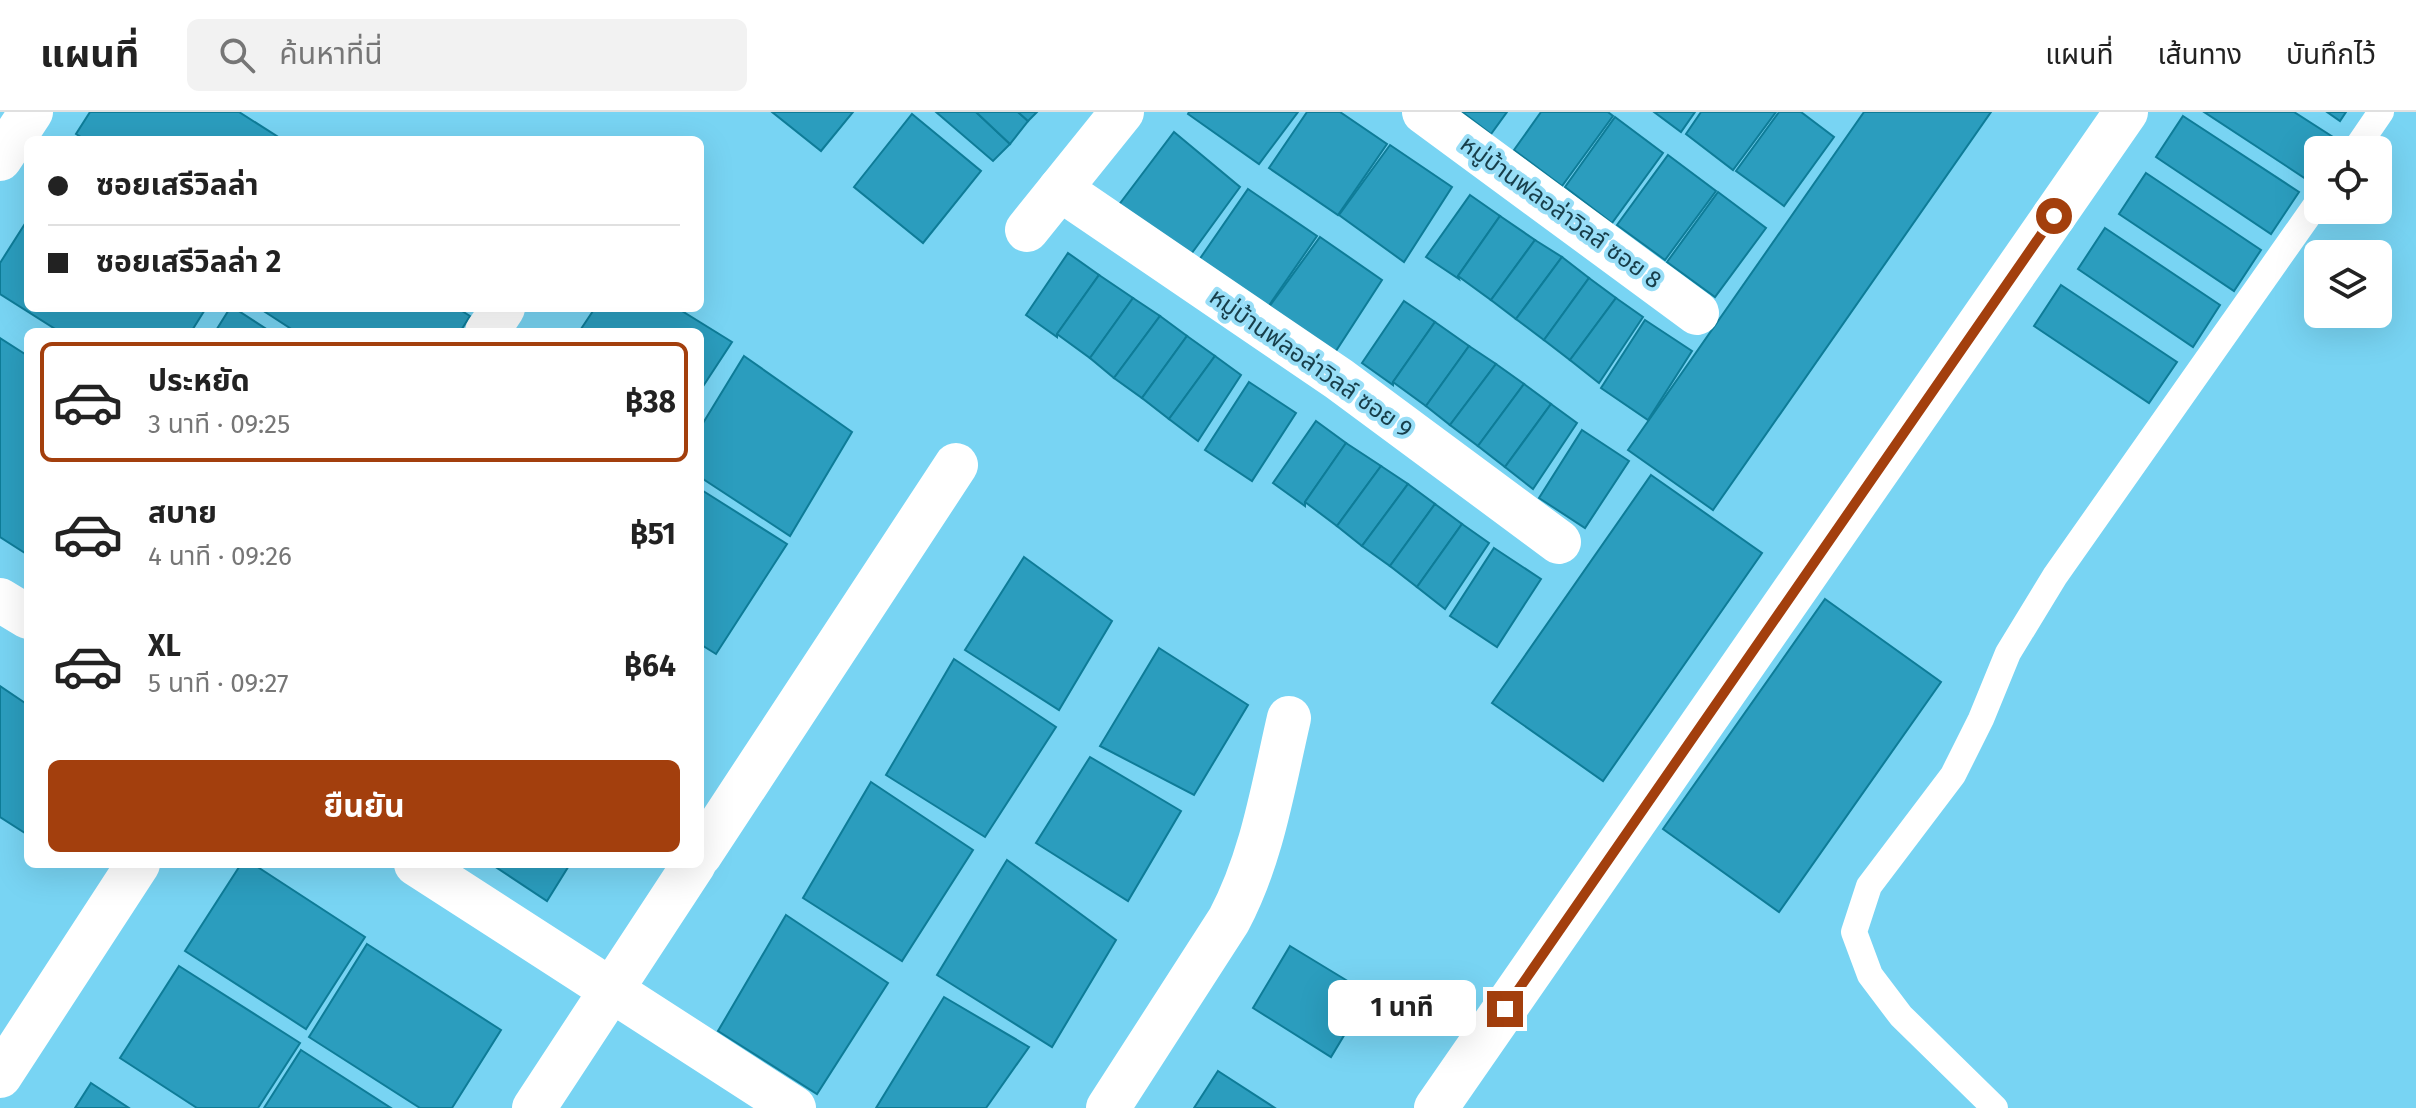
<!DOCTYPE html>
<html lang="th">
<meta charset="utf-8">
<style>
:root{--surface:#fff;--page:#f2f2f2;--text:#222;--muted:#767676;--line:#e0e0e0;--accent:#a33f0d}
body{margin:0;font-family:"Fira Sans","Noto Sans Thai",sans-serif;background:var(--page);color:var(--text);height:100vh;display:flex;flex-direction:column;font-size:30px;white-space:nowrap}
*{box-sizing:border-box;margin:0}
p{font-size:26px;color:var(--muted)}
.icon{flex:none;width:44px;height:44px;fill:none;stroke:currentColor;stroke-width:2;stroke-linecap:round;stroke-linejoin:round}
.map{position:relative;flex:1;overflow:hidden}
.side{position:absolute;left:24px;top:216px;width:680px;height:540px;display:flex;flex-direction:column;background:var(--surface);border-radius:12px;box-shadow:0 8px 32px #0002}
.side>*{flex:none}
.hud{position:absolute;left:24px;top:24px;width:680px;height:176px;border-radius:12px;box-shadow:0 8px 32px #0002;display:grid;align-content:center;height:176px;padding:0 24px;background:var(--surface)}
.fabs{position:absolute;left:2304px;top:24px;display:grid;gap:16px}
.fabs a{display:grid;place-items:center;width:88px;height:88px;border-radius:12px;background:var(--surface);box-shadow:0 8px 32px #0002;font-size:40px}
.end{position:absolute;width:36px;height:36px;margin:-18px;border:10px solid #a33f0d;background:#fff;box-shadow:0 0 0 4px #fff}
.from{border-radius:50%}
.bubble{position:absolute;height:56px;border-radius:12px;background:var(--surface);box-shadow:0 8px 32px #0002;font-size:26px;font-weight:700;line-height:56px;text-align:center}
.hud b{display:flex;align-items:center;gap:28px;height:76px;font-size:30px}
.hud b+b{border-top:2px solid var(--line)}
.hud i{width:20px;height:20px;background:var(--text)}
ul{padding:14px 0 0;list-style:none}
li{display:flex;align-items:center;gap:24px;height:120px;margin:0 16px 12px;padding:0 8px;border:4px solid transparent;border-radius:12px}
li div{flex:1}
li b{display:block;font-size:30px}
li em{font-style:normal;font-weight:700}
li.on{border-color:var(--accent)}
li>.icon{width:72px;height:72px;stroke-width:1.5}
.button{display:flex;gap:16px;margin-top:auto;padding:16px 24px}
.button a{flex:1;height:92px;border-radius:12px;background:var(--accent);color:#fff;font-size:32px;font-weight:700;line-height:92px;text-align:center}
header{display:flex;align-items:center;gap:48px;box-sizing:border-box;height:112px;padding:0 40px;background:var(--surface);border-bottom:2px solid var(--line)}
header strong{font-size:38px}
nav{display:flex;gap:44px;margin-inline-start:auto;font-size:28px}
.search{width:560px;height:72px;background:var(--page);display:flex;align-items:center;gap:20px;box-sizing:border-box;padding:0 28px;border-radius:12px;color:var(--muted);font-size:30px}
.map>svg:first-child{display:block}
</style>
<header>
<strong>แผนที่</strong>
<div class="search"><svg class="icon" aria-label="search" viewBox="0 0 24 24"><circle cx="10" cy="10" r="6"/><path d="M15 15l6 6"/></svg>ค้นหาที่นี่</div>
<nav><a>แผนที่</a><a>เส้นทาง</a><a>บันทึกไว้</a></nav>
</header>
<div class="map">
<svg width="2416" height="996" viewBox="0 0 2416 996">
<rect width="100%" height="100%" fill="#78d4f3"/>
<!-- building -->
<g fill="#2b9dbe" stroke="#0e7c98" stroke-width="2">
<path d="M 90,0 L 239,0 L 283,28 L 86,28 L 76,22 Z"/>
<path d="M 772,0 L 853,0 L 821,39 Z"/>
<path d="M 936,0 L 976,0 L 1010,32 L 993,49 Z"/>
<path d="M 976,0 L 1018,0 L 1028,9 L 1010,32 Z"/>
<path d="M 1018,0 L 1037,0 L 1028,9 Z"/>
<path d="M 1189,0 L 1298,0 L 1259,52 L 1188,2 Z"/>
<path d="M 1307,0 L 1340,0 L 1387,32 L 1338,103 L 1269,56 Z"/>
<path d="M 1462,0 L 1507,0 L 1491,22 Z"/>
<path d="M 1541,0 L 1608,0 L 1613,4 L 1562,74 L 1514,38 Z"/>
<path d="M 1654,0 L 1695,0 L 1681,20 Z"/>
<path d="M 1701,0 L 1776,0 L 1733,58 L 1686,22 Z"/>
<path d="M 1779,0 L 1801,0 L 1834,25 L 1784,94 L 1736,59 Z"/>
<path d="M 1864,0 L 1991,0 L 1713,398 L 1628,338 Z"/>
<path d="M 2204,0 L 2294,0 L 2333,25 L 2324,38 L 2318,38 L 2318,48 L 2306,67 Z"/>
<path d="M 2327,0 L 2346,0 L 2340,9 Z"/>
<path d="M 912,2 L 981,59 L 923,131 L 854,75 Z"/>
<path d="M 2183,4 L 2299,80 L 2271,122 L 2156,45 Z"/>
<path d="M 1615,5 L 1663,41 L 1612,111 L 1565,75 Z"/>
<path d="M 1174,20 L 1240,75 L 1189,145 L 1118,94 Z"/>
<path d="M 1390,33 L 1452,75 L 1404,150 L 1339,103 Z"/>
<path d="M 1668,43 L 1716,79 L 1665,148 L 1617,113 Z"/>
<path d="M 2146,61 L 2261,138 L 2234,179 L 2119,102 Z"/>
<path d="M 1248,77 L 1317,124 L 1268,195 L 1199,148 Z"/>
<path d="M 1718,80 L 1766,116 L 1715,185 L 1667,150 Z"/>
<path d="M 1470,83 L 1500,104 L 1458,164 L 1459,167 L 1426,145 Z"/>
<path d="M 1500,104 L 1535,128 L 1491,188 L 1458,164 Z"/>
<path d="M 28,107 L 28,196 L 206,196 L 191,220 L 60,220 L 0,182 L 0,151 Z"/>
<path d="M 2105,116 L 2220,193 L 2193,235 L 2078,157 Z"/>
<path d="M 1320,125 L 1382,168 L 1334,242 L 1269,195 Z"/>
<path d="M 1535,128 L 1562,145 L 1516,207 L 1491,188 Z"/>
<path d="M 1068,141 L 1099,163 L 1057,222 L 1057,225 L 1026,203 Z"/>
<path d="M 1562,145 L 1589,166 L 1544,228 L 1516,207 Z"/>
<path d="M 1099,163 L 1133,186 L 1090,246 L 1057,222 Z"/>
<path d="M 1589,166 L 1616,186 L 1570,248 L 1544,228 Z"/>
<path d="M 2061,173 L 2177,250 L 2149,291 L 2034,214 Z"/>
<path d="M 1133,186 L 1160,204 L 1114,266 L 1090,246 Z"/>
<path d="M 1616,186 L 1643,205 L 1599,271 L 1570,248 Z"/>
<path d="M 1404,189 L 1435,210 L 1393,270 L 1393,273 L 1362,251 Z"/>
<path d="M 230,196 L 234,196 L 271,220 L 215,220 Z"/>
<path d="M 259,196 L 457,196 L 470,204 L 460,220 L 296,220 Z"/>
<path d="M 595,196 L 677,196 L 732,230 L 700,279 L 700,220 L 579,220 Z"/>
<path d="M 1160,204 L 1187,224 L 1142,286 L 1114,266 Z"/>
<path d="M 1645,208 L 1692,239 L 1648,308 L 1601,276 Z"/>
<path d="M 1435,210 L 1469,234 L 1426,294 L 1393,270 Z"/>
<path d="M 1187,224 L 1215,244 L 1169,307 L 1142,286 Z"/>
<path d="M 0,226 L 28,244 L 28,443 L 0,425 Z"/>
<path d="M 1469,234 L 1496,252 L 1450,313 L 1426,294 Z"/>
<path d="M 744,244 L 852,320 L 790,424 L 700,365 L 700,316 Z"/>
<path d="M 1215,244 L 1241,263 L 1198,329 L 1169,307 Z"/>
<path d="M 1496,252 L 1524,272 L 1478,334 L 1450,313 Z"/>
<path d="M 1249,270 L 1296,301 L 1252,369 L 1205,338 Z"/>
<path d="M 1524,272 L 1551,292 L 1505,355 L 1478,334 Z"/>
<path d="M 1551,292 L 1577,311 L 1533,377 L 1505,355 Z"/>
<path d="M 1316,309 L 1346,331 L 1305,390 L 1305,394 L 1273,371 Z"/>
<path d="M 1582,318 L 1629,349 L 1585,416 L 1539,386 Z"/>
<path d="M 1346,331 L 1381,354 L 1337,414 L 1305,390 Z"/>
<path d="M 1381,354 L 1408,372 L 1362,434 L 1337,414 Z"/>
<path d="M 1651,363 L 1762,441 L 1603,669 L 1492,591 Z"/>
<path d="M 1408,372 L 1435,392 L 1390,454 L 1362,434 Z"/>
<path d="M 700,377 L 787,432 L 716,542 L 700,532 Z"/>
<path d="M 1435,392 L 1462,412 L 1417,475 L 1390,454 Z"/>
<path d="M 1462,412 L 1489,431 L 1445,497 L 1417,475 Z"/>
<path d="M 1494,436 L 1541,467 L 1497,535 L 1450,504 Z"/>
<path d="M 1024,445 L 1112,509 L 1059,598 L 965,538 Z"/>
<path d="M 1825,487 L 1941,570 L 1779,800 L 1663,717 Z"/>
<path d="M 1159,536 L 1248,593 L 1194,683 L 1100,634 Z"/>
<path d="M 954,547 L 1056,615 L 985,725 L 886,663 Z"/>
<path d="M 0,574 L 28,593 L 28,723 L 0,705 Z"/>
<path d="M 1090,645 L 1181,699 L 1128,789 L 1036,731 Z"/>
<path d="M 871,670 L 973,738 L 902,849 L 803,786 Z"/>
<path d="M 1007,748 L 1116,828 L 1052,935 L 937,863 Z"/>
<path d="M 241,752 L 253,752 L 365,825 L 306,917 L 185,839 Z"/>
<path d="M 491,752 L 570,752 L 547,789 Z"/>
<path d="M 786,803 L 888,871 L 817,982 L 718,919 Z"/>
<path d="M 367,832 L 501,918 L 452,996 L 420,996 L 309,925 Z"/>
<path d="M 1290,834 L 1369,882 L 1331,945 L 1253,896 Z"/>
<path d="M 179,854 L 300,931 L 258,996 L 197,996 L 120,946 Z"/>
<path d="M 944,885 L 1029,935 L 986,996 L 876,996 Z"/>
<path d="M 301,938 L 391,996 L 264,996 Z"/>
<path d="M 1218,959 L 1275,996 L 1194,996 Z"/>
<path d="M 91,971 L 129,996 L 75,996 Z"/>
</g>
<g fill="none" stroke-linecap="round" stroke-linejoin="round">
<!-- service -->
<g stroke="#fff" stroke-width="26">
<path d="M 2355,38 L 2381,0"/>
<path d="M 1995,996 L 1901,904 L 1870,863 L 1854,820 L 1869,774 L 1953,663 L 1981,607 L 2008,541 L 2055,464 L 2318,90"/>
</g>
<!-- minor -->
<g stroke="#fff" stroke-width="44">
<path d="M 1424,0 L 1697,201"/>
<path d="M 0,47 L 31,0"/>
<path d="M 1060,77 L 1339,267 L 1559,430"/>
<path d="M 1027,118 L 1122,0"/>
<path d="M 487,220 L 503,196"/>
<path d="M 0,488 L 28,505"/>
<path d="M 700,743 L 956,353"/>
<path d="M 416,752 L 794,996"/>
<path d="M 0,964 L 138,752"/>
<path d="M 534,996 L 694,752"/>
<path d="M 1108,996 L 1229,808 C 1262,746 1273,675 1289,606"/>
<path d="M 1436,996 L 2126,0"/>
</g>
</g>
<g fill="none" stroke-linecap="round" stroke-linejoin="round">
<!-- route -->
<path stroke="#a33f0d" stroke-width="10" d="M 1505,897 L 2054,104"/>
</g>
<g text-anchor="middle" stroke-width="8" stroke-linejoin="round" paint-order="stroke">
<!-- street labels -->
<g font-size="24" fill="#173e4a" stroke="#98def7">
<text transform="translate(1561 100) rotate(36)" y="8">หมู่บ้านฟลอล่าวิลล์ ซอย 8</text>
<text transform="translate(1311 251) rotate(35)" y="8">หมู่บ้านฟลอล่าวิลล์ ซอย 9</text>
</g>
</g>
</svg>
<div class="fabs">
<a><svg class="icon" aria-label="locate" viewBox="0 0 24 24"><circle cx="12" cy="12" r="6"/><path d="M12 2v4M12 18v4M2 12h4M18 12h4"/></svg></a>
<a><svg class="icon" aria-label="layers" viewBox="0 0 24 24"><path d="M12 4l9 5-9 5-9-5zM3 14l9 5 9-5"/></svg></a>
</div>
<i class="end from" style="left:2054px;top:104px"></i>
<i class="end" style="left:1505px;top:897px"></i>
<div class="bubble" style="left:1328px;top:868px;width:148px">1 นาที</div>
<div class="hud">
<b><i class="from"></i>ซอยเสรีวิลล่า</b>
<b><i></i>ซอยเสรีวิลล่า 2</b>
</div>
<section class="side">
<ul>
<li class="on"><svg class="icon" aria-label="car" viewBox="0 0 24 24"><path d="M5 17H2v-5l4-1 3-4h7l3 4 3 1v5h-3M9 17h6M6 11h13"/><circle cx="7" cy="17" r="2"/><circle cx="17" cy="17" r="2"/></svg><div><b>ประหยัด</b><p>3 นาที · 09:25</p></div><em>฿38</em></li>
<li><svg class="icon" aria-label="car" viewBox="0 0 24 24"><path d="M5 17H2v-5l4-1 3-4h7l3 4 3 1v5h-3M9 17h6M6 11h13"/><circle cx="7" cy="17" r="2"/><circle cx="17" cy="17" r="2"/></svg><div><b>สบาย</b><p>4 นาที · 09:26</p></div><em>฿51</em></li>
<li><svg class="icon" aria-label="car" viewBox="0 0 24 24"><path d="M5 17H2v-5l4-1 3-4h7l3 4 3 1v5h-3M9 17h6M6 11h13"/><circle cx="7" cy="17" r="2"/><circle cx="17" cy="17" r="2"/></svg><div><b>XL</b><p>5 นาที · 09:27</p></div><em>฿64</em></li>
</ul>
<div class="button"><a>ยืนยัน</a></div>
</section>
</div>
